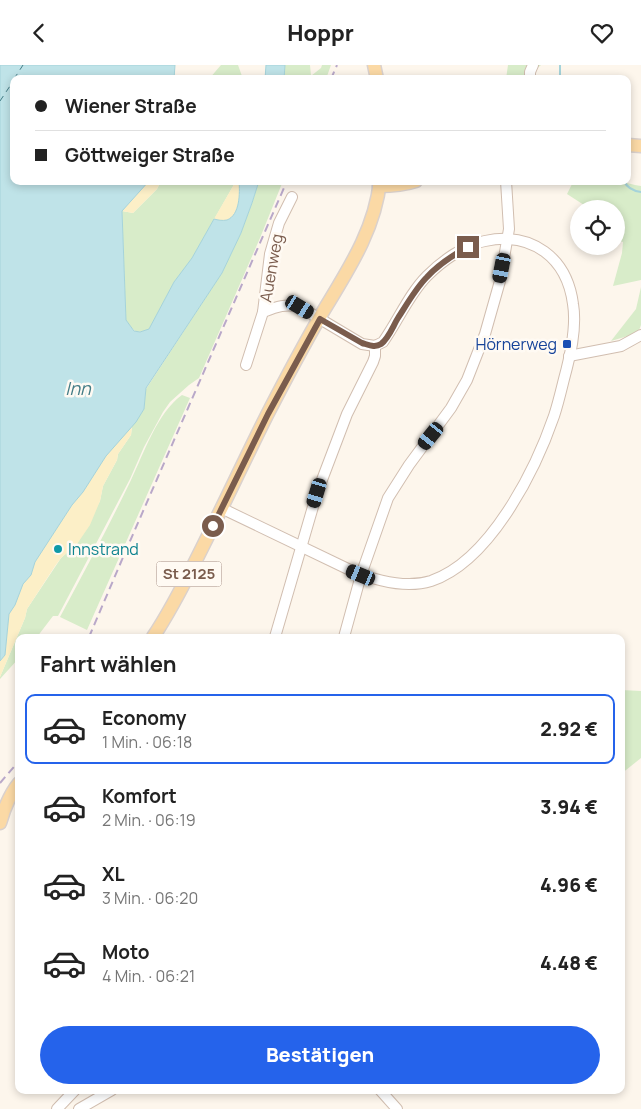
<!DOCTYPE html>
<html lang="de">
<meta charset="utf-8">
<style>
:root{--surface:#fff;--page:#f2f2f2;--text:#222;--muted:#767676;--line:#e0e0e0;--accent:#2563eb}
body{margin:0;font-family:Manrope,sans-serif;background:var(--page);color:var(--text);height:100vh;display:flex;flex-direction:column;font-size:19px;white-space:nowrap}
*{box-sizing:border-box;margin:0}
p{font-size:16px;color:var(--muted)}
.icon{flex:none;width:28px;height:28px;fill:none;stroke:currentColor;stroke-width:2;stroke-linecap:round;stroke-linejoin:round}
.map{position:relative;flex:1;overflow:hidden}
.drawer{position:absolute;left:15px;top:569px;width:610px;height:460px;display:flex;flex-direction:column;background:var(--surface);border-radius:10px;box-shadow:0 2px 8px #0003}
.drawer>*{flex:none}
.guide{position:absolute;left:10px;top:10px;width:621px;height:110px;border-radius:10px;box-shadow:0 2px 8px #0003;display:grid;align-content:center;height:110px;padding:0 25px;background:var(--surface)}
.fabs{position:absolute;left:570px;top:135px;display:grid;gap:10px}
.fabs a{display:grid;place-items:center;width:55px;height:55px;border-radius:50%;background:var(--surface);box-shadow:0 2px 8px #0003;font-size:25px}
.end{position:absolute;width:22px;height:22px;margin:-11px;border:6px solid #7a5c4d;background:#fff;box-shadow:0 0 0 2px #fff}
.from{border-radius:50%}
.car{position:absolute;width:15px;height:30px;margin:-15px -8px;border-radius:6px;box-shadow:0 0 4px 1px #0007;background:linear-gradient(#222 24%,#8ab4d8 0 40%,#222 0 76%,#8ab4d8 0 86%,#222 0)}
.guide b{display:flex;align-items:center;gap:18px;height:48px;font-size:19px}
.guide b+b{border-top:1px solid var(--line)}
.guide i{width:12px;height:12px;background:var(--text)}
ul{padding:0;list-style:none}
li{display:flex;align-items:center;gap:15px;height:70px;margin:0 10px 8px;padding:0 15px;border:2px solid transparent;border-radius:10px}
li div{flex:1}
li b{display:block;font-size:19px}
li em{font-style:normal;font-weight:800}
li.current{border-color:var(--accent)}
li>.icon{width:45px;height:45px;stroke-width:1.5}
h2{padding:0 25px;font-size:22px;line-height:60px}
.cta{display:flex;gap:10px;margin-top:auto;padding:10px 25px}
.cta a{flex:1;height:58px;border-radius:30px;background:var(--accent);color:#fff;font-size:20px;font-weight:800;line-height:58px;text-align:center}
header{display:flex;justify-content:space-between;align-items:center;height:65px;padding:0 25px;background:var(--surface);font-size:22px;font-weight:800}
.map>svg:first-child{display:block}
</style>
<header><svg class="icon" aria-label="back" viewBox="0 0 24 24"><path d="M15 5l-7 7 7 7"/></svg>Hoppr<svg class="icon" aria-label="heart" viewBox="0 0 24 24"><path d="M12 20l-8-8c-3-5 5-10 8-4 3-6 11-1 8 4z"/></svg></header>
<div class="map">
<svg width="641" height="1044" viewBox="0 0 641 1044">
<rect width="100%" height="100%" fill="#fdf6ec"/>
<!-- green -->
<g fill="#d8ecc9">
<path d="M 221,0 L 238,0 L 243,14 L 209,14 Z"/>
<path d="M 285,0 L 310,0 L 311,11 L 321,3 L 322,0 L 331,0 L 326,14 L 284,14 Z"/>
<path d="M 508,0 L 541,0 L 533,7 L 537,14 L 506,14 Z"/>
<path d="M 161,116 L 236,116 L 192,193 L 174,217 L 149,264 C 135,270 134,266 126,255 L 122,146 L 133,148 L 157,124 Z"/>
<path d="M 259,116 L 283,116 L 260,173 L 199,313 L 189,320 L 170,337 L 163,347 L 144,382 L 130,414 L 58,551 L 53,551 L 37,572 L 19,572 L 19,593 L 0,614 L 0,612 L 25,553 L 27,544 L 61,493 L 77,479 L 100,436 L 103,421 L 117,395 L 118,389 L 131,370 L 132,361 L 144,344 L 146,324 L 222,208 L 241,168 L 252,138 Z"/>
<path d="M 572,116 L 619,116 L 635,120 L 641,121 L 641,215 L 613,221 L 622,188 L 623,177 L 616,175 L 616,144 L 583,144 L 584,140 L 567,129 L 573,117 Z"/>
<path d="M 641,222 L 641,260 L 638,268 L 611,276 L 636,244 Z"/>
<path d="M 182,330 L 190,333 L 87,565 L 60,552 C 84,507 109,461 131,415 C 144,388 157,348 182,330 Z"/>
<path d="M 621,625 L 641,626 L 641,693 L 621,709 Z"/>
</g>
<!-- sand -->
<g fill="#fcefc7">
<path d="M 149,116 L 161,116 L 157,124 L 133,148 L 122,146 Z"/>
<path d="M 236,116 L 239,116 C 240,128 240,150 227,155 C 222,156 218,155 214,154 Z"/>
<path d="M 132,361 L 131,370 L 118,389 L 117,395 L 103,421 L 100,436 L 90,460 L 77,479 L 61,493 L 55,501 L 27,544 L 25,553 L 0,612 L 0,596 L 5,590 L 9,549 L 15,540 L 23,519 L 31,510 L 35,497 L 72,440 L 83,427 L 106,391 Z"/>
</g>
<!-- water -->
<g fill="#bfe3e8" stroke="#a5d3da">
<path d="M 0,0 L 175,0 L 174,14 L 14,14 L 14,116 L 149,116 L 122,146 L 126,255 L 134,266 L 140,267 L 149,264 L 174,217 L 192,193 L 214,154 C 218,155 222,156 227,155 C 240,150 240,128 239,116 L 259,116 L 252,138 L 241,168 L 222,208 L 146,323 L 144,344 L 136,357 L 106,391 L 83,427 L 72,440 L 35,497 L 31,510 L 23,519 L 15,540 L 9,549 L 5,590 L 0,596 Z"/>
<path d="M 266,0 L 285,0 L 284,14 L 265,14 Z"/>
</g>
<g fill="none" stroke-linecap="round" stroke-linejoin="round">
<!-- stream -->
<g stroke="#a5d3da" stroke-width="2">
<path d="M 560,0 L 560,14"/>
<path d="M 624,116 C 627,123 634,126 641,127"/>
</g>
<!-- ferry -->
<g stroke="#437c86" stroke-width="1" stroke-dasharray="6 5" stroke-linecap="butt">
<path d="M 14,14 L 23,0"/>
<path d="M 0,36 L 14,15"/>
</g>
<defs>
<g id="minor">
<path d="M 530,14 L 530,7 L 533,0"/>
<path d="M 569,291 L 621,281 L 641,270"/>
<path d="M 246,300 L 263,247 L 270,189 L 279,158 L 292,132"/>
<path d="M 221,443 L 350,505 C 374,515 405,524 431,516 C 490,496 535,406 554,351 C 558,339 561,326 564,314 C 570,292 577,263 573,239 C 567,193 532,166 485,176 C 464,180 442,196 427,211 C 409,229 398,256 383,277 L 375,281 L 362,279 L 300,242 C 286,238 276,242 263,247"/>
<path d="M 275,572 L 317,428 L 347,349 L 373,297 L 375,291 L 375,281"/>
<path d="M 344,572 L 361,510 L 388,433 L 409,400 L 451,343 L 467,315 L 485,269 L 500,216 L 509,164 L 506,116"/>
<path d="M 380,1025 L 397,1044"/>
<path d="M 57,1044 L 75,1025"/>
<path d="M 79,1044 L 112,1025"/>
</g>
<g id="major">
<path d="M 374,0 L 377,14"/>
<path d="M 628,80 L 641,81"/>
<path d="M 379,121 C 392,121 404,120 416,116"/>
<path d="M 153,572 C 172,544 187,513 202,483 C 224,439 245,394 267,350 C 284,317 302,283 321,250 C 346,208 375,166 380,116"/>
<path d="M 0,758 C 4,744 9,730 19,718"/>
</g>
</defs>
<!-- minor casing -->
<use href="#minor" stroke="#d1beb0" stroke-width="12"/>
<!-- major casing -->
<use href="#major" stroke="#dad1cd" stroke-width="15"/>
<!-- minor -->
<use href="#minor" stroke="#fff" stroke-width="10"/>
<!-- major -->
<use href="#major" stroke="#fbd9a5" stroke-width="12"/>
<!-- rail -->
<g stroke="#b9a8c9" stroke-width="2" stroke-dasharray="8 5" stroke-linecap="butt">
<path d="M 331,14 L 337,0"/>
<path d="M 89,572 L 127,483 L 287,116"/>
<path d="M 0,718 L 19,696"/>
</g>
</g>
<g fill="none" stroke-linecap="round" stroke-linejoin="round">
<!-- route -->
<path stroke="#7a5c4d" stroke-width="6" d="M 213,461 L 268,349 L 320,254 L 362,278 C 369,280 375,283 381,279 C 389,273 393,261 398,253 C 407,239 416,223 427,212 C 439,199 453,190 468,182"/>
</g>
<!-- markers -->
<rect fill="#1a4fb4" stroke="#fffaf3" stroke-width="2" x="562" y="274" width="10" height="10" rx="2.5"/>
<circle fill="#0f9aa8" stroke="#fffaf3" stroke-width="2" cx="58" cy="484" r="5"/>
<g text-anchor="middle" stroke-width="5" stroke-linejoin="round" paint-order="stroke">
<!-- shield labels -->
<rect fill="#fffaf3" stroke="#a28b7f" stroke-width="1" x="156.5" y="496.5" width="65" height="25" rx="4"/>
<g font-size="15" font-weight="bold" fill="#7a5c4d">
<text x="189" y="514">St 2125</text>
</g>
<!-- street labels -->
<g font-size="16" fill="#7a5c4d" stroke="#fffaf3">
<text transform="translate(271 203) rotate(-80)" y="6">Auenweg</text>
</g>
<!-- transit labels -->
<g font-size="16" fill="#164399" stroke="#fffaf3" text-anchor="end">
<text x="557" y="285">Hörnerweg</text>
</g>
<!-- culture labels -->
<g font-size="16" fill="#0d838f" stroke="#fffaf3" text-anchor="start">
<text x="68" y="490">Innstrand</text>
</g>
<!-- water labels -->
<g font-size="18" font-style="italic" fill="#437c86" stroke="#fffaf3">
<text x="78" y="330">Inn</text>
</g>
</g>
</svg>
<div class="fabs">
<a><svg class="icon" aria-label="locate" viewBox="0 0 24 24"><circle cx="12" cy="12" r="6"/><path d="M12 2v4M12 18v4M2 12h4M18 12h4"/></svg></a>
</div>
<i class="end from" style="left:213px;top:461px"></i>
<i class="end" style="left:468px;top:182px"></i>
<i class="car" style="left:502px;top:203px;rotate:191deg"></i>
<i class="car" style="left:300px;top:242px;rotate:121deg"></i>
<i class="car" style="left:431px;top:371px;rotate:219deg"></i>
<i class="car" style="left:317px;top:428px;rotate:197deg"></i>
<i class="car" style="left:361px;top:510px;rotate:292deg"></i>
<div class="guide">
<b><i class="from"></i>Wiener Straße</b>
<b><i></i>Göttweiger Straße</b>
</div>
<section class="drawer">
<h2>Fahrt wählen</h2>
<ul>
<li class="current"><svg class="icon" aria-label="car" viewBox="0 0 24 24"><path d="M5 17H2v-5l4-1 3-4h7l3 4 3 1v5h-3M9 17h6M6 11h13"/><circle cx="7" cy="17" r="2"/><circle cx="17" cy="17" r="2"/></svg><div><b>Economy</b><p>1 Min. · 06:18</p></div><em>2.92 €</em></li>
<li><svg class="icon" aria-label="car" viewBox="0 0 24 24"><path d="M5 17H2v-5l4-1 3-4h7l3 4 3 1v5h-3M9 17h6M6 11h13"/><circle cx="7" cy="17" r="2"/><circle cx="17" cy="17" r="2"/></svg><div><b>Komfort</b><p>2 Min. · 06:19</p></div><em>3.94 €</em></li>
<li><svg class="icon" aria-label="car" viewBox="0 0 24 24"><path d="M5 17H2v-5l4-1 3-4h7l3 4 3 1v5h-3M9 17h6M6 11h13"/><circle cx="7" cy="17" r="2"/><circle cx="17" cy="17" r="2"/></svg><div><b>XL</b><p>3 Min. · 06:20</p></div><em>4.96 €</em></li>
<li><svg class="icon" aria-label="car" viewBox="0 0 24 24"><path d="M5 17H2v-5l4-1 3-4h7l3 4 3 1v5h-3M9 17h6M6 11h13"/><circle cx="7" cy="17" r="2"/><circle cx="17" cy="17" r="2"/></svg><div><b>Moto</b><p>4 Min. · 06:21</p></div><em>4.48 €</em></li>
</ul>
<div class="cta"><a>Bestätigen</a></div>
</section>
</div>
